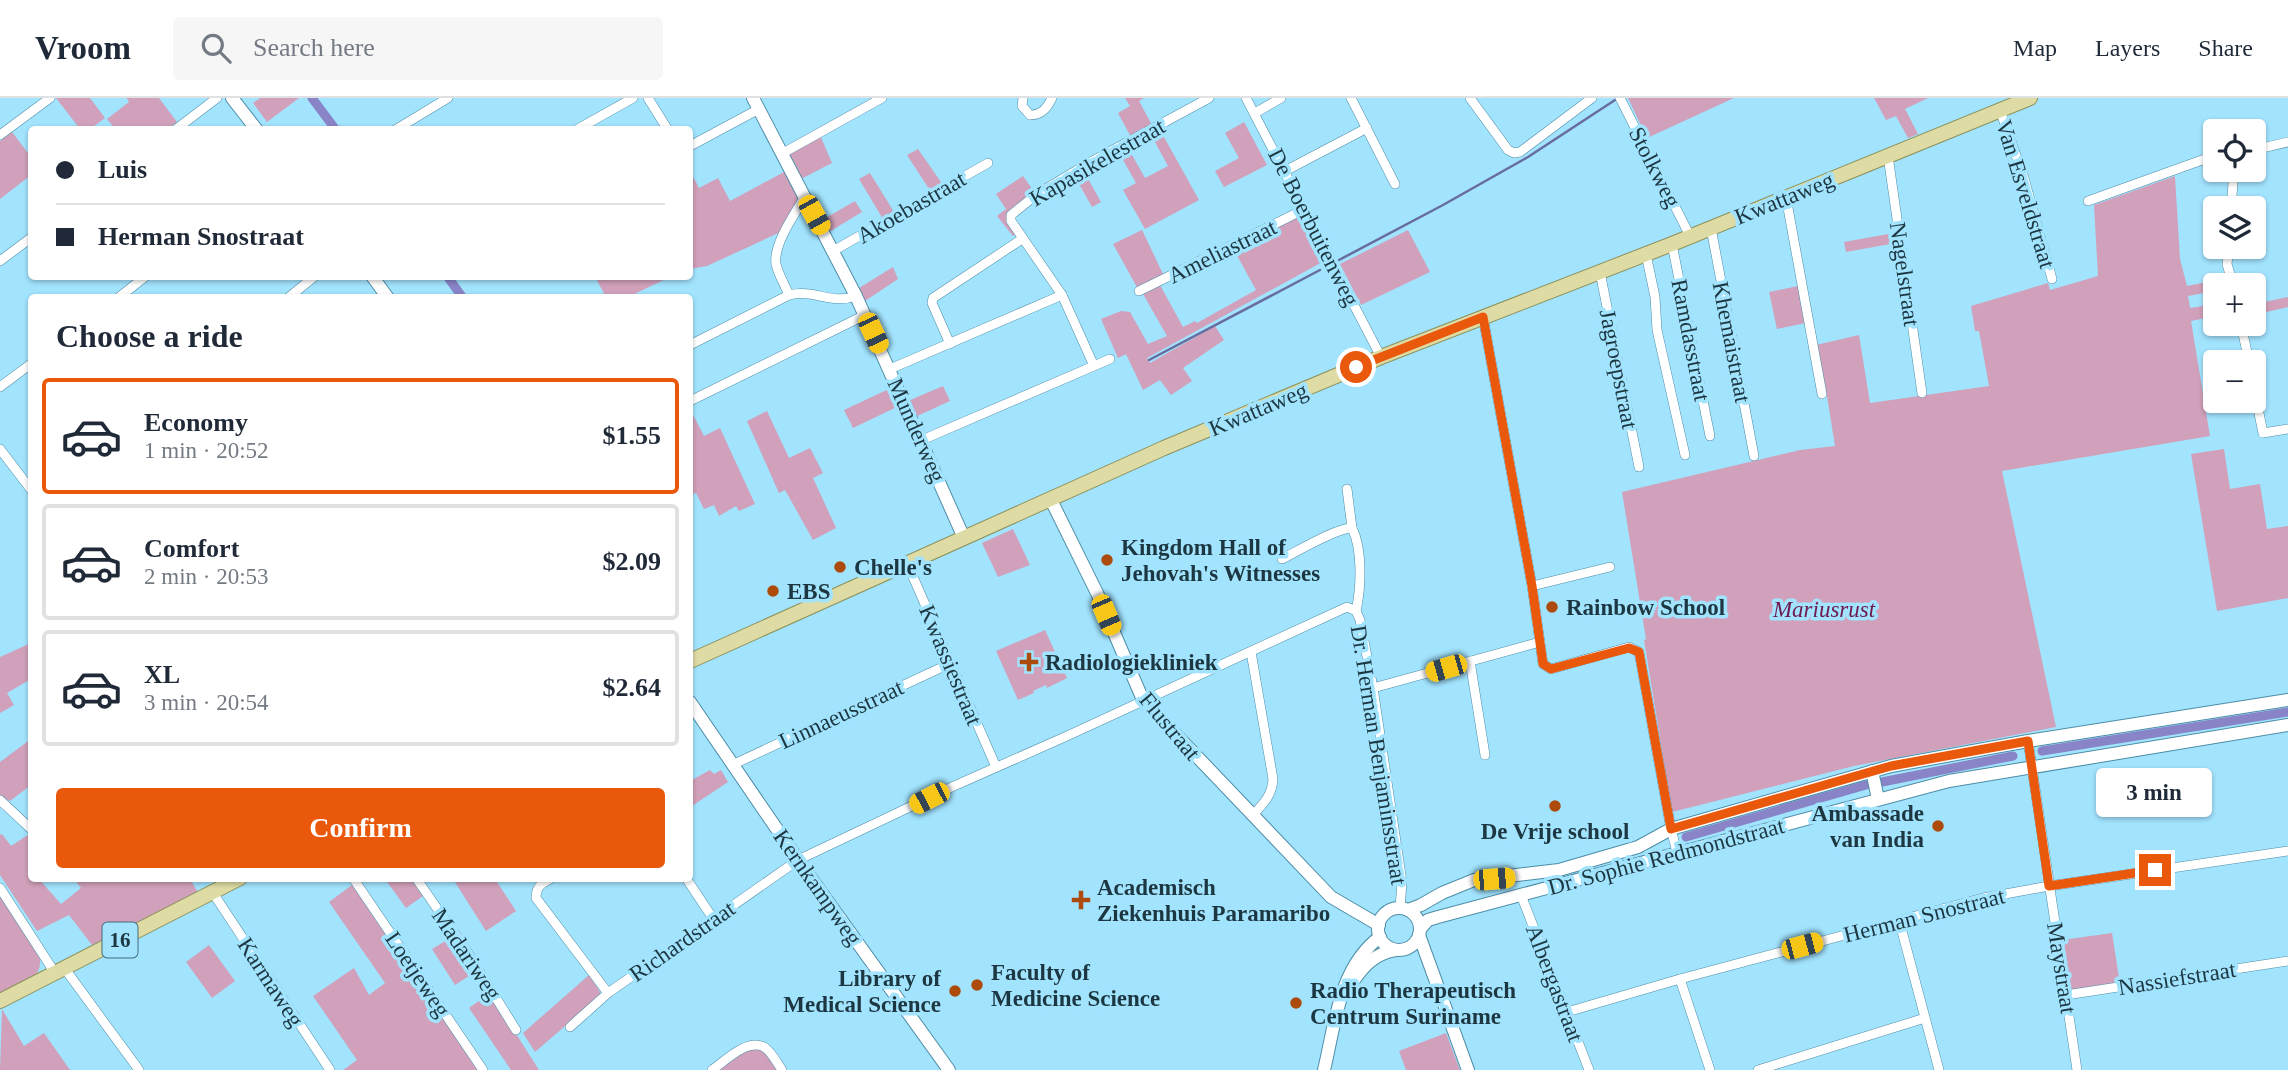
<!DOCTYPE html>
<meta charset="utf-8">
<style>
:root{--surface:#fff;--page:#f6f6f7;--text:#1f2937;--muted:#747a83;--line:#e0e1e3;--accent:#ea580c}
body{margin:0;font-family:"Times New Roman",serif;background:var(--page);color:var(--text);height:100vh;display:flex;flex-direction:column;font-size:26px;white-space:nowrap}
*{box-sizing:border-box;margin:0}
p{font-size:23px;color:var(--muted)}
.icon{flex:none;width:38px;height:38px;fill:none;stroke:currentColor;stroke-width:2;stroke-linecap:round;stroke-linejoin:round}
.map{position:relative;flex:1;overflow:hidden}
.details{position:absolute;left:28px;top:196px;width:665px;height:588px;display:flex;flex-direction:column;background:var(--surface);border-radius:7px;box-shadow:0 2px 5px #0004}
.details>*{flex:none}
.banner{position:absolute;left:28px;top:28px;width:665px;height:154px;border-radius:7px;box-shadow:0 2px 5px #0004;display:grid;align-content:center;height:154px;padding:0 28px;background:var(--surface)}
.controls{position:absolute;left:2203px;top:21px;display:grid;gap:14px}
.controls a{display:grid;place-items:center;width:63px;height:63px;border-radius:7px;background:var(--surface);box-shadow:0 2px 5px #0004;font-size:35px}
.end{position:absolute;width:32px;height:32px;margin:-16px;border:9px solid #ea580c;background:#fff;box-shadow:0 0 0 4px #fff}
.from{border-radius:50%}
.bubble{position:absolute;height:49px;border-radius:7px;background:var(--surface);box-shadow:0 2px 5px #0004;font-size:23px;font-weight:800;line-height:49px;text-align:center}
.car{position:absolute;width:21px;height:42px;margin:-21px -10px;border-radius:9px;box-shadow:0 0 5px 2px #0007;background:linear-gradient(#f5c518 24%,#345 0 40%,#f5c518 0 76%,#345 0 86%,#f5c518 0)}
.banner b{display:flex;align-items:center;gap:24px;height:66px;font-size:26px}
.banner b+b{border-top:2px solid var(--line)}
.banner i{width:18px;height:18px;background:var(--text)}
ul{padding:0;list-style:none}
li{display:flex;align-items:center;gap:21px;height:116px;margin:0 14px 10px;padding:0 14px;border:4px solid var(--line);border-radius:7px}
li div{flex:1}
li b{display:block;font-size:26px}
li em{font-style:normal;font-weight:800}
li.active{border-color:var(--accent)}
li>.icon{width:63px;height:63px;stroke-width:1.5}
h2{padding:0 28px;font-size:32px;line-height:84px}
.cta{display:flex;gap:14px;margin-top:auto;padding:14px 28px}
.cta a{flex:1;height:80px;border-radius:7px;background:var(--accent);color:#fff;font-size:28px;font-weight:800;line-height:80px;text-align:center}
header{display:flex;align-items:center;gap:42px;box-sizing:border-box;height:98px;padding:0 35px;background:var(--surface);border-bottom:2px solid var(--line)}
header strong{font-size:33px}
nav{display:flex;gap:38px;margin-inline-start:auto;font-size:24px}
.search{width:490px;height:63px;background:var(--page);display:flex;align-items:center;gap:18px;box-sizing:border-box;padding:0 24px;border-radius:7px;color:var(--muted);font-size:26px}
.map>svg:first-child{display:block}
</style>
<header>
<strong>Vroom</strong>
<div class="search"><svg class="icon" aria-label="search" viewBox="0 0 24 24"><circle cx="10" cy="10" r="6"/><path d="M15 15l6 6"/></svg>Search here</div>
<nav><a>Map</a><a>Layers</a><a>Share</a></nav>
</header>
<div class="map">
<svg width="2288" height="972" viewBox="0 0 2288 972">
<rect width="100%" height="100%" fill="#a2e3fe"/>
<!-- green -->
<g fill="#d1a1bb">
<path d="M 56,0 L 90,0 L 105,20 L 90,31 L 80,31 Z"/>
<path d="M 127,0 L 159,0 L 177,24 L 167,31 L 115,31 L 107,21 L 129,4 Z"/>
<path d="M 260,0 L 299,0 L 267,24 L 253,5 Z"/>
<path d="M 1125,0 L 1144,0 L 1139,3 L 1152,27 L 1131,39 L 1118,15 L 1130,8 Z"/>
<path d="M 1628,0 L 1734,0 L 1647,40 Z"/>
<path d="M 1874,0 L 1928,0 L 1905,11 L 1918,36 L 1908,40 L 1896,18 L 1886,22 Z"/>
<path d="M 1244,24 L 1267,67 L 1224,89 L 1215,73 L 1239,60 L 1225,35 Z"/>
<path d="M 1159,30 L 1199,102 L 1145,131 L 1123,92 L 1136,85 L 1118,53 L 1127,48 L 1145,80 L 1168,68 L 1150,35 Z"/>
<path d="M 12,34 L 31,59 L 31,77 L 0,101 L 0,43 Z"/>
<path d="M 820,37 L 832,65 L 801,81 L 789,56 Z"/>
<path d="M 918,51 L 943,87 L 931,94 L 907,57 Z"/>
<path d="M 1083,72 L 1101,104 L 1092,109 L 1074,77 Z"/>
<path d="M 690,73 L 699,90 L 718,80 L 730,103 L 786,73 L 801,100 L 787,131 L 707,168 L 690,171 Z"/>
<path d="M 870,75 L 894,114 L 883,121 L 859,81 Z"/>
<path d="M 1023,78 L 1035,95 L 1013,111 L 1016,136 L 1013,138 L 997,118 L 1006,111 L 996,96 Z"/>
<path d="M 2175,78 L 2180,161 L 2187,188 L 2228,180 L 2229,187 L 2216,187 L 2215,193 L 2188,198 L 2190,210 L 2215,206 L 2215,218 L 2191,223 L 2210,338 L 2002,373 L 2056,629 L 1854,668 L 1672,714 L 1644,542 L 1646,541 L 1622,394 L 1800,352 L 1835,348 L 1827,298 L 1825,298 L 1816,247 L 1859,237 L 1870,305 L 1989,288 L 1979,233 L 1975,233 L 1971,208 L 2048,185 L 2050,192 L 2098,178 L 2094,107 Z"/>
<path d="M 855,103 L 862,114 L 829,134 L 822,122 Z"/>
<path d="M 1297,119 L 1302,119 L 1305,121 L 1326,162 L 1147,260 L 1150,265 L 1215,228 L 1224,242 L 1183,270 L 1192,283 L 1171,297 L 1160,282 L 1143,292 L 1126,256 L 1118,260 L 1101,221 L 1121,213 L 1130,214 L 1148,246 L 1167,238 L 1143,196 L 1160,187 L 1183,229 L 1195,223 L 1197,225 L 1256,192 L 1234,152 Z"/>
<path d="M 1142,132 L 1164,178 L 1138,191 L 1113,146 Z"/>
<path d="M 1408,132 L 1430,174 L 1361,207 L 1340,166 Z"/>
<path d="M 1894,135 L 1896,145 L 1846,154 L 1844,144 Z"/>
<path d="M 893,169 L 898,181 L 865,203 L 859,190 Z"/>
<path d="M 595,179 L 670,179 L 628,199 L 606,199 Z"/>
<path d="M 1798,188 L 1806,225 L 1777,231 L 1769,194 Z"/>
<path d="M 2288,199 L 2288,209 L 2254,217 L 2254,206 Z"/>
<path d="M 943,288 L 950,303 L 915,319 L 908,303 Z"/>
<path d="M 893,289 L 901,307 L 853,330 L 844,312 Z"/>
<path d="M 690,311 L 704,338 L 720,330 L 755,406 L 739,413 L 736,408 L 719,418 L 714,407 L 704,411 L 696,395 L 690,397 Z"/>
<path d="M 767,313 L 789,360 L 810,350 L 823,375 L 813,380 L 836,430 L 813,442 L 785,392 L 779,395 L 747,323 Z"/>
<path d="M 2224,351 L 2230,391 L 2260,386 L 2267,431 L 2288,428 L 2288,500 L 2217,513 L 2191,356 Z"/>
<path d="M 1013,431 L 1030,467 L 998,479 L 982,445 Z"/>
<path d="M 1045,532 L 1067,580 L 1047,590 L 1046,587 L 1033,593 L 1034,595 L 1018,602 L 996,553 Z"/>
<path d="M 31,545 L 31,581 L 7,595 L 14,607 L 0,615 L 0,559 Z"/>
<path d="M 31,641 L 31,687 L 10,703 L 0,698 L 0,664 Z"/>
<path d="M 710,672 L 714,676 L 721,672 L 728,684 L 692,708 L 690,705 L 690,683 Z"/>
<path d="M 31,735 L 32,768 L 30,770 L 32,780 L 39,781 L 61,806 L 81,790 L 74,781 L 190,781 L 199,796 L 92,847 L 69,817 L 37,833 L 0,777 L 0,737 L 2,736 L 11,748 Z"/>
<path d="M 385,781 L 411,781 L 423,798 L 406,810 Z"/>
<path d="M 453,781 L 495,781 L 516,813 L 486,833 Z"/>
<path d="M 352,787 L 478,972 L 343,972 L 357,962 L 313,898 L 354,870 L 369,897 L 385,885 L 329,804 Z"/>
<path d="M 0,795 L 39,856 C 46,882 19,889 0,898 Z"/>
<path d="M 2112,835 L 2120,886 L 2071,893 L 2062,842 Z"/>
<path d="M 452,839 L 475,874 L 455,887 L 432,851 Z"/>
<path d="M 209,847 L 235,883 L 212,900 L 186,864 Z"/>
<path d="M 589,877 L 600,894 L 600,898 L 535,954 L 523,935 Z"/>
<path d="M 490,895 L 539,972 L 511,972 L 469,910 Z"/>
<path d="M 2,911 L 24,948 L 44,935 L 70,972 L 0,972 Z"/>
<path d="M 1446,935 L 1460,972 L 1406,972 L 1399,953 Z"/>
<path d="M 757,950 L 764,953 L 778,972 L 719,972 L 746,953 Z"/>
</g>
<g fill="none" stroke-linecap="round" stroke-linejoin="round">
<!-- stream -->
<g stroke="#686d9f" stroke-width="2.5">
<path d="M 1339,162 L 1443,107 L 1528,59 L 1615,2"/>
<path d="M 1149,262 L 1320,172"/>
</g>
<!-- canal -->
<g stroke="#8884c7" stroke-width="9">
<path d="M 312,0 L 336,32"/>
<path d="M 447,178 L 463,200"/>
<path d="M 2042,653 L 2288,614"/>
<path d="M 1882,684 L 2013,658"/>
<path d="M 1686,739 L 1866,687"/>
</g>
<defs>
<g id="street">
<path d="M 648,0 L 668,32"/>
<path d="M 1023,0 L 1022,8 L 1030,17 C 1042,17 1047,10 1052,0"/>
<path d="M 1246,0 L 1381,259"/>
<path d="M 1351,0 L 1395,86"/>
<path d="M 1470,0 L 1508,52 L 1514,55 L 1520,54 L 1592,0"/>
<path d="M 1620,0 L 1690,138"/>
<path d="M 2000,12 L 2024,80 L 2052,181"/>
<path d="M 1255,15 L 1281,0"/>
<path d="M 175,32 L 217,0"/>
<path d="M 395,32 L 448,0"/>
<path d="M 576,32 L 633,0"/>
<path d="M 0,37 L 50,0"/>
<path d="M 690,48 L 759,11"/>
<path d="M 2254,52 L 2288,44"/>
<path d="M 783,55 L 882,0"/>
<path d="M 1888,58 L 1922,295"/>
<path d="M 1285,73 L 1367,30"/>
<path d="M 1786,99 L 1822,296"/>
<path d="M 2088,103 L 2216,57"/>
<path d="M 2231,110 L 2234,72"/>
<path d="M 1711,130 L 1754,358"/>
<path d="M 1672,146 L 1710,338"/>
<path d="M 2229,149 L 2227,166 L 2233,187"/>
<path d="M 833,153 L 988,65"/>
<path d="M 1646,156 L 1655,199 L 1657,232 L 1685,357"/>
<path d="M 0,163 L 32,139"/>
<path d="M 1600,174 L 1639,369"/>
<path d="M 1139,193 L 1305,111"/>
<path d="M 789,197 C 785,187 778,176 776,166 C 773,146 795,116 804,100"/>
<path d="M 118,200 L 146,178"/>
<path d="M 288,200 L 315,178"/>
<path d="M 1483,219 L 1532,488 L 1543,566 L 1551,571 L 1629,549 L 1639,554 L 1671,731 L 1677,754"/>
<path d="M 2241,226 L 2249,264"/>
<path d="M 950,246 L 932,205 L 933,200 L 1022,141"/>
<path d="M 690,247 L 789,197 C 815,191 831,207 856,198"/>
<path d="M 1094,268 L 1062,197 L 1011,123 L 1011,117 L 1037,96 L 1089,65 L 1209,0"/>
<path d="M 890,271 L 1062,197"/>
<path d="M 0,289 L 32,265"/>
<path d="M 2254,291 L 2263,335 L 2288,331"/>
<path d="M 690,303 L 865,217"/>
<path d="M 922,342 L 1110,261"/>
<path d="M 0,351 L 32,393"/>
<path d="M 1347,391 L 1352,430"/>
<path d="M 1282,461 C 1298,453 1336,430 1352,430 C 1363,452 1361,490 1356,513"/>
<path d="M 907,465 L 996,669"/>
<path d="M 1532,488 L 1610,469"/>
<path d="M 1251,554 L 1273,681 C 1272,698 1263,706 1252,718"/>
<path d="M 1470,563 L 1485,657"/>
<path d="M 1373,590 L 1540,544"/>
<path d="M 2028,643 L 2077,972"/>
<path d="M 732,667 L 949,566"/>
<path d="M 0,702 L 32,732"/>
<path d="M 353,780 L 483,972"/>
<path d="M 416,780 L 468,855 L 516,932"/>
<path d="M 552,780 C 542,785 536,788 536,800 L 608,895"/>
<path d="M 686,780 L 714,822"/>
<path d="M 0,790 L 55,875"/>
<path d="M 213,795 L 330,972"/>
<path d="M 1521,797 L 1589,972"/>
<path d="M 1899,822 L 1939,972"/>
<path d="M 65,871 L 139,972"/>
<path d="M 1680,881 L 1710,972"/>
<path d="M 2066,897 L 2288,863"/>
<path d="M 1567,914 L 1680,881 L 1983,800 L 2049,788 L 2288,753"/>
<path d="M 570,929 L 608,895 L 798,762 L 954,688 L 1067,638 L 1347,509 L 1356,513 L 1360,522 L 1373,590 L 1402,784 L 1400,810"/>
<path d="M 712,972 C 725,963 747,940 764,949 C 771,953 777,965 782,972"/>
<path d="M 1758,972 L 1925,920"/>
</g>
<g id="secondary">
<path d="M 232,0 L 257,32"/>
<path d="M 753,0 L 856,198 L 964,440"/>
<path d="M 372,178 L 388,200"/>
<path d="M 1051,402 L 1097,495 L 1143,602 L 1331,799 L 1379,827"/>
<path d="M 690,604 L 798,762 L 949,972"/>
<path d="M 1872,673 L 1878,701"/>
<circle cx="1399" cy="831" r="21"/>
<path d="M 1408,812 L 1421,807 L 1442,795 L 1474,782 L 1559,772 L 1638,749 L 1671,731 L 1891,668 L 2028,643 L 2288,602"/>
<path d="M 1420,831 L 1428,822 L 1438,819 L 1949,683 L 2288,627"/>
<path d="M 1419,837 L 1468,972"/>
<path d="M 1352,885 C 1363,868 1375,855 1396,852"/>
<path d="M 1324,972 C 1335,927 1339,869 1380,839"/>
</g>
<g id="primary">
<path d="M 690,563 L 1164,350 L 1381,259 L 1672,146 L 2030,0"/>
<path d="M 0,903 L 240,780"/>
</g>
</defs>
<!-- street casing -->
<use href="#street" stroke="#4d8da6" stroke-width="10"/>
<!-- secondary casing -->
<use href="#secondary" stroke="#4d8da6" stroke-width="14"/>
<!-- primary casing -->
<use href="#primary" stroke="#8c925b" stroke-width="16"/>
<!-- street -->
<use href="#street" stroke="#fff" stroke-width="9"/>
<!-- secondary -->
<use href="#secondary" stroke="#fff" stroke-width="12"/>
<!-- primary -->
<use href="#primary" stroke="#dedba5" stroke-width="14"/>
</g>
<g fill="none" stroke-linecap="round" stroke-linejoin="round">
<!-- route -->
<path stroke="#ea580c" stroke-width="9" d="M 1356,269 L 1483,219 L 1532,488 L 1543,566 L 1551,571 L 1629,550 L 1639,554 L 1671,731 L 1891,668 L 2028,643 L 2049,788 L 2155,772"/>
</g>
<!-- markers -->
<g fill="#ad4b0d" stroke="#a2e3fe" stroke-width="2.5">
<circle cx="1107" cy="462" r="7"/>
<circle cx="840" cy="469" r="7"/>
<circle cx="773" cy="493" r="7"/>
<circle cx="1552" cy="509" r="7"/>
<path d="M1025.5 553.5h7v7h7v7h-7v7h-7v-7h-7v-7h7z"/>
<circle cx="1555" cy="708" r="7"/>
<circle cx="1938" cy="728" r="7"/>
<path d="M1077.5 791.5h7v7h7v7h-7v7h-7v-7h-7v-7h7z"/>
<circle cx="977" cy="887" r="7"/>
<circle cx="955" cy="893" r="7"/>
<circle cx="1296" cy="905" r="7"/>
</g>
<g text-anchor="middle" stroke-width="7" stroke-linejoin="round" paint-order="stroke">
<!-- shield labels -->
<rect fill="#a2e3fe" stroke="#446b7a" stroke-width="2" x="102.5" y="824.5" width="35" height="35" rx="5"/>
<g font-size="21" font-weight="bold" fill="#1c3741">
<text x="120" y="849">16</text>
</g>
<!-- street labels -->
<g font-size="23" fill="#1c3741" stroke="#a2e3fe">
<text transform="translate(1097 64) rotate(-30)" y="8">Kapasikelestraat</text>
<text transform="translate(1655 69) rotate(63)" y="8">Stolkweg</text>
<text transform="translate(2026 96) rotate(73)" y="8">Van Esveldstraat</text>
<text transform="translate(1784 100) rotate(-22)" y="8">Kwattaweg</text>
<text transform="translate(911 109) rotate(-30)" y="8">Akoebastraat</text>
<text transform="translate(1314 129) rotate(63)" y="8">De Boerbuitenweg</text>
<text transform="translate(1222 153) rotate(-26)" y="8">Ameliastraat</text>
<text transform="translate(1905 176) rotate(82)" y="8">Nagelstraat</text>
<text transform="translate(1691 242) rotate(79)" y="8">Ramdasstraat</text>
<text transform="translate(1732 244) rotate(79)" y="8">Khemaistraat</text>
<text transform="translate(1619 271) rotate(79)" y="8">Jagroepstraat</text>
<text transform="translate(1258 311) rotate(-23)" y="8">Kwattaweg</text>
<text transform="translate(917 332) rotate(66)" y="8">Munderweg</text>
<text transform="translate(951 567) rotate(67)" y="8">Kwassiestraat</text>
<text transform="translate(841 616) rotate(-25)" y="8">Linnaeusstraat</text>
<text transform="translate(1170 628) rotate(50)" y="8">Flustraat</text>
<text transform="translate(1379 657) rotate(81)" y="8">Dr. Herman Benjaminsstraat</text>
<text transform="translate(1666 758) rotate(-15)" y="8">Dr. Sophie Redmondstraat</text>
<text transform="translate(818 789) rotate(55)" y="8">Kernkampweg</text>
<text transform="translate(1924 817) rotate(-14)" y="8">Herman Snostraat</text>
<text transform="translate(682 843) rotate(-35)" y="8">Richardstraat</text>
<text transform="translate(467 856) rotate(56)" y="8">Madariweg</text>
<text transform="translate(2062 870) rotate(81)" y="8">Maystraat</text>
<text transform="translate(418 876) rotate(56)" y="8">Loetjeweg</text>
<text transform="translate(2177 880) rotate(-9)" y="8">Nassiefstraat</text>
<text transform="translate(271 884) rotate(57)" y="8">Karmaweg</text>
<text transform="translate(1555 885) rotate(69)" y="8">Albergastraat</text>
</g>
<!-- poi labels -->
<g font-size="23" font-weight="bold" fill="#1c3741" stroke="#a2e3fe" text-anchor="start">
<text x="1121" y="457">Kingdom Hall of<tspan x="1121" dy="26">Jehovah's Witnesses</tspan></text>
<text x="854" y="477">Chelle's</text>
<text x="787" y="501">EBS</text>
<text x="1566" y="517">Rainbow School</text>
<text x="1045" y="572">Radiologiekliniek</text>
<text x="1924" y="723" text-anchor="end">Ambassade<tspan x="1924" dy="26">van India</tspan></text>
<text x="1555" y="741" text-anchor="middle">De Vrije school</text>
<text x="1097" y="797">Academisch<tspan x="1097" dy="26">Ziekenhuis Paramaribo</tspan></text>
<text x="991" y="882">Faculty of<tspan x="991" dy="26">Medicine Science</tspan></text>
<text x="941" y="888" text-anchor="end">Library of<tspan x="941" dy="26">Medical Science</tspan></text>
<text x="1310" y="900">Radio Therapeutisch<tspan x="1310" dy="26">Centrum Suriname</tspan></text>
</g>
<!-- park labels -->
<g font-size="23" font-style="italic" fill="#6d194f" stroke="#a2e3fe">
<text x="1824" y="519">Mariusrust</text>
</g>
</g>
</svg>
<div class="controls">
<a><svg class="icon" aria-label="locate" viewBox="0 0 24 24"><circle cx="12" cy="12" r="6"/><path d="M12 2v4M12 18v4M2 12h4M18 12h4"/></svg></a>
<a><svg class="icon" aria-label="layers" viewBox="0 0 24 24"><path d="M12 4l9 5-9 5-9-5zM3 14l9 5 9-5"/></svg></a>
<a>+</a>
<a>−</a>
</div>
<i class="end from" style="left:1356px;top:269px"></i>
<i class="end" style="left:2155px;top:772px"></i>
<div class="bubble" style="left:2096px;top:670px;width:116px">3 min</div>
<i class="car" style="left:814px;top:117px;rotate:151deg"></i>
<i class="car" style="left:873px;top:235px;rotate:155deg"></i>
<i class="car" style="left:1106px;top:517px;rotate:157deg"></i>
<i class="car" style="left:1446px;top:570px;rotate:254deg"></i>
<i class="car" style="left:929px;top:700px;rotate:243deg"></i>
<i class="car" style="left:1494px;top:781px;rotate:85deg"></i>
<i class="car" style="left:1802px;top:848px;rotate:75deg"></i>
<div class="banner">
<b><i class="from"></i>Luis</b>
<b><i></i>Herman Snostraat</b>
</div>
<section class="details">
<h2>Choose a ride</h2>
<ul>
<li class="active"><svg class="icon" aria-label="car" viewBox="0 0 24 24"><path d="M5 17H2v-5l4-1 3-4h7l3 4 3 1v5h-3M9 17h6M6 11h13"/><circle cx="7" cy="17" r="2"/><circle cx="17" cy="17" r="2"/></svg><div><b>Economy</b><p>1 min · 20:52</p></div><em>$1.55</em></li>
<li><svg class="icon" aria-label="car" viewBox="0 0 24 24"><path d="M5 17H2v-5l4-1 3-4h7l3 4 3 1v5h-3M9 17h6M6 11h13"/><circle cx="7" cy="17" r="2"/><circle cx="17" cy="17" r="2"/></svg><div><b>Comfort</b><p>2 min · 20:53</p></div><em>$2.09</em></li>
<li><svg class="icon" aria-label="car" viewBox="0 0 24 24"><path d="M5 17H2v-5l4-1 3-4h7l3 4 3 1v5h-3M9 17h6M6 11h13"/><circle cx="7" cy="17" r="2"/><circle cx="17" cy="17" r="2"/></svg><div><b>XL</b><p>3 min · 20:54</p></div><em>$2.64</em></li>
</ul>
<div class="cta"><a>Confirm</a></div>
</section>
</div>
